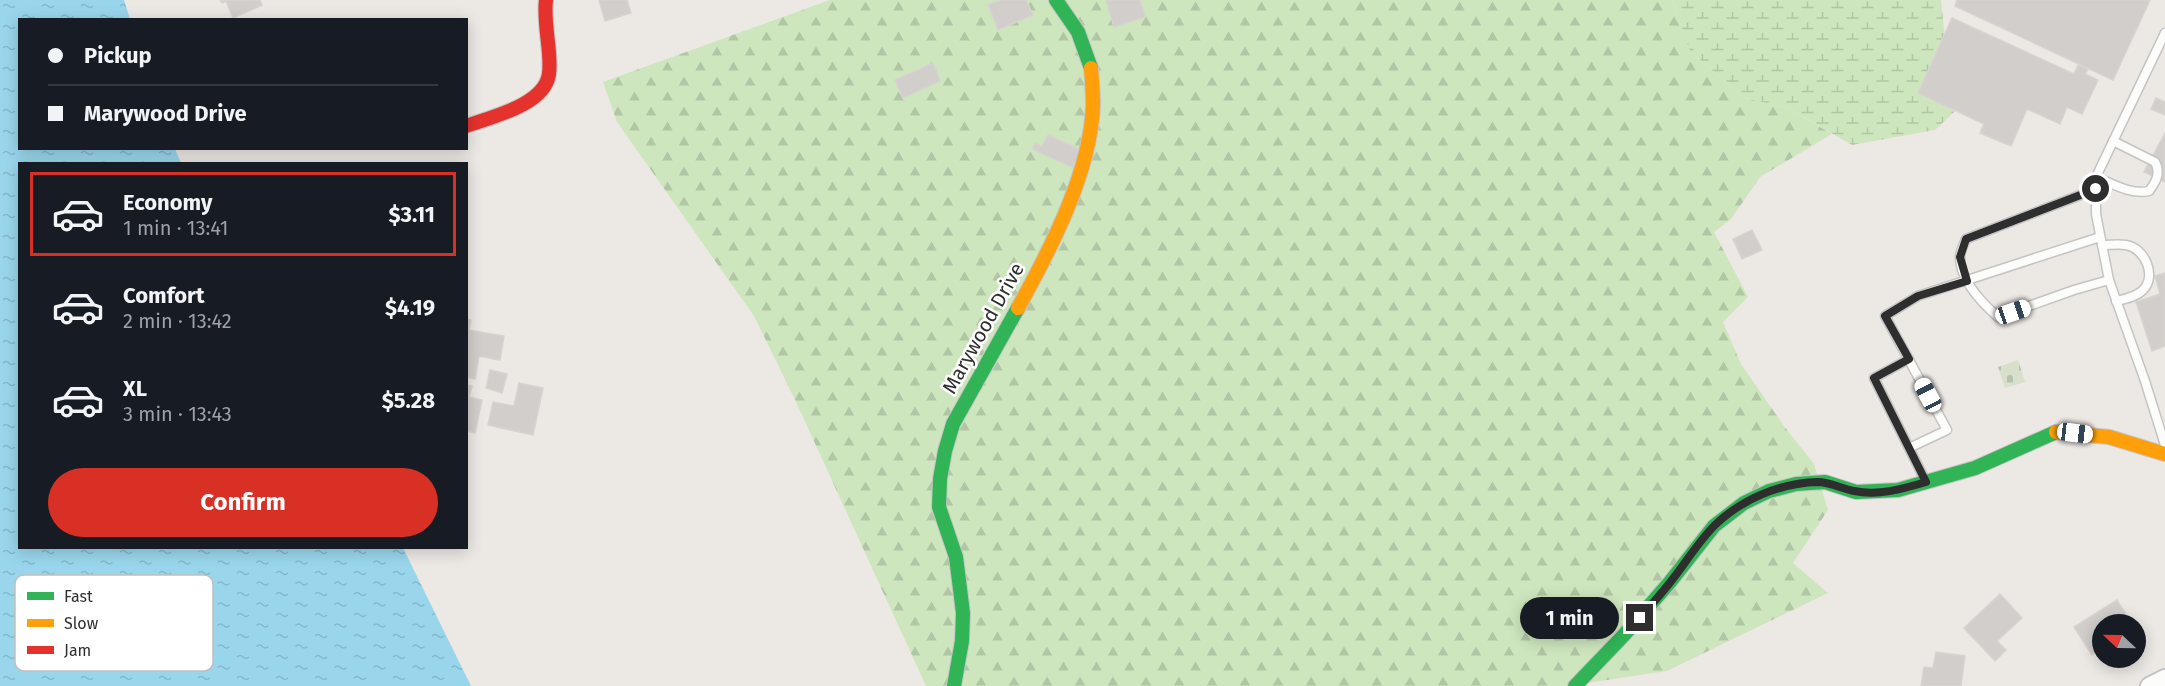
<!DOCTYPE html>
<meta charset="utf-8">
<style>
:root{--surface:#171b24;--page:#20242c;--text:#f1f3f6;--muted:#9ea1a6;--line:#363941;--accent:#d93025}
body{margin:0;font-family:"Fira Sans",sans-serif;background:var(--page);color:var(--text);height:100vh;display:flex;flex-direction:column;font-size:22px;white-space:nowrap}
*{box-sizing:border-box;margin:0}
p{font-size:20px;color:var(--muted)}
.icon{flex:none;width:33px;height:33px;fill:none;stroke:currentColor;stroke-width:2;stroke-linecap:round;stroke-linejoin:round}
.map{position:relative;flex:1;overflow:hidden}
.side{position:absolute;left:18px;top:162px;width:450px;height:387px;display:flex;flex-direction:column;background:var(--surface);border-radius:0px;box-shadow:0 3px 15px #0003}
.side>*{flex:none}
.guide{position:absolute;left:18px;top:18px;width:450px;height:132px;border-radius:0px;box-shadow:0 3px 15px #0003;display:grid;align-content:center;height:132px;padding:0 30px;background:var(--surface)}
.needle{width:39px;rotate:292deg}
.fabs{position:absolute;left:2092px;top:614px;display:grid;gap:12px}
.fabs a{display:grid;place-items:center;width:54px;height:54px;border-radius:50%;background:var(--surface);box-shadow:0 3px 15px #0003;font-size:30px}
.end{position:absolute;width:27px;height:27px;margin:-14px;border:8px solid #2e2e2e;background:#fff;box-shadow:0 0 0 3px #fff}
.from{border-radius:50%}
.bubble{position:absolute;height:42px;border-radius:21px;background:var(--surface);box-shadow:0 3px 15px #0003;font-size:20px;font-weight:700;line-height:42px;text-align:center}
.car{position:absolute;width:18px;height:36px;margin:-18px -9px;border-radius:8px;box-shadow:0 0 4px 2px #0007;background:linear-gradient(#fff 24%,#345 0 40%,#fff 0 76%,#345 0 86%,#fff 0)}
.guide b{display:flex;align-items:center;gap:21px;height:57px;font-size:22px}
.guide b+b{border-top:2px solid var(--line)}
.guide i{width:15px;height:15px;background:var(--text)}
ul{padding:10px 0 0;list-style:none}
li{display:flex;align-items:center;gap:18px;height:84px;margin:0 12px 9px;padding:0 18px;border:3px solid transparent;border-radius:0px}
li div{flex:1}
li b{display:block;font-size:22px}
li em{font-style:normal;font-weight:700}
li.on{border-color:var(--accent)}
li>.icon{width:54px;height:54px;stroke-width:1.5}
.primary-button{display:flex;gap:12px;margin-top:auto;padding:12px 30px}
.primary-button a{flex:1;height:69px;border-radius:36px;background:var(--accent);color:#fff;font-size:24px;font-weight:700;line-height:69px;text-align:center}
.map>svg:first-child{display:block}
</style>
<div class="map">
<svg width="2165" height="686" viewBox="0 0 2165 686">
<defs>
<pattern id="forest-firs" width="22" height="20" patternUnits="userSpaceOnUse" patternTransform="scale(1.5)"><rect width="22" height="20" fill="#cee6be"/><path d="M5 1l3.5 6h-7zM16 11l3.5 6h-7z" fill="#b1c6a4"/></pattern>
<pattern id="wetland-marsh" width="20" height="14" patternUnits="userSpaceOnUse" patternTransform="scale(1.5)"><rect width="20" height="14" fill="#cee6be"/><path d="M1 5h8M5 5V1M11 12h8M15 12V8" fill="none" stroke="#b1c6a4"/></pattern>
<pattern id="cemetery-stones" width="16" height="16" patternUnits="userSpaceOnUse" patternTransform="scale(1.5)"><rect width="16" height="16" fill="#d8e0cc"/><path d="M2 7V4a2 2 0 0 1 4 0v3zM10 15v-3a2 2 0 0 1 4 0v3z" fill="#bac0b0"/></pattern>
<pattern id="water-ripples" width="26" height="14" patternUnits="userSpaceOnUse" patternTransform="scale(1.5)"><rect width="26" height="14" fill="#99d6ec"/><path d="M2 4q2-2 4 0t4 0M15 11q2-2 4 0t4 0" fill="none" stroke="#84b8cb"/></pattern>
</defs>
<rect width="100%" height="100%" fill="#ece8e4"/>
<!-- forest -->
<path fill="url(#forest-firs)" d="M 830,0 L 1672,0 L 1690,51 L 1743,97 L 1790,109 L 1832,134 L 1760,177 L 1731,219 L 1714,232 L 1748,297 L 1723,322 L 1741,364 L 1784,426 L 1814,464 L 1828,510 L 1793,563 L 1828,593 L 1667,671 L 1567,686 L 926,686 L 797,404 L 754,316 L 617,122 L 603,82 Z"/>
<!-- wetland -->
<path fill="url(#wetland-marsh)" d="M 1672,0 L 1941,0 L 1946,48 L 1968,99 L 1935,130 L 1852,145 L 1790,109 L 1743,97 L 1690,51 Z"/>
<!-- cemetery -->
<path fill="url(#cemetery-stones)" d="M 2018,360 L 2025,382 L 2005,388 L 1998,367 Z"/>
<!-- water -->
<path fill="url(#water-ripples)" d="M 0,0 L 124,0 L 130,19 L 20,20 L 20,148 L 175,149 L 181,163 L 20,164 L 20,548 L 403,548 L 471,686 L 0,686 Z"/>
<!-- building -->
<g fill="#d1cecb" stroke="#d7d4d0" stroke-width="1.5">
<path d="M 220,0 L 260,0 L 262,5 L 233,18 L 226,1 L 222,3 Z"/>
<path d="M 599,0 L 627,0 L 631,13 L 605,21 Z"/>
<path d="M 1001,0 L 1026,0 L 1033,15 L 998,30 L 988,5 Z"/>
<path d="M 1106,0 L 1140,0 L 1145,17 L 1114,27 Z"/>
<path d="M 1957,0 L 2150,0 L 2113,80 L 1955,6 Z"/>
<path d="M 1952,18 L 2074,74 L 2078,65 L 2088,69 L 2085,74 L 2098,80 L 2082,114 L 2067,107 L 2060,124 L 2027,109 L 2011,146 L 1980,133 L 1984,124 L 1918,93 Z"/>
<path d="M 933,63 L 940,81 L 903,98 L 895,80 Z"/>
<path d="M 2156,98 L 2165,102 L 2165,115 L 2151,109 Z"/>
<path d="M 2165,133 L 2165,182 L 2144,172 Z"/>
<path d="M 1048,135 L 1081,150 L 1073,168 L 1032,149 L 1035,143 L 1042,147 Z"/>
<path d="M 1752,230 L 1762,250 L 1742,259 L 1733,239 Z"/>
<path d="M 2165,273 L 2165,346 L 2152,351 L 2136,302 L 2160,294 L 2155,276 Z"/>
<path d="M 466,319 L 471,320 L 469,330 L 504,336 L 500,360 L 479,356 L 475,379 L 466,377 Z"/>
<path d="M 490,370 L 507,374 L 502,393 L 486,388 Z"/>
<path d="M 519,383 L 543,388 L 533,435 L 488,425 L 493,402 L 514,406 Z"/>
<path d="M 466,385 L 472,386 L 469,397 L 482,400 L 475,433 L 466,431 Z"/>
<path d="M 2000,594 L 2022,618 L 1997,641 L 2006,650 L 1995,661 L 1964,628 Z"/>
<path d="M 2117,600 L 2132,624 L 2103,624 L 2103,648 L 2092,655 L 2074,627 Z"/>
<path d="M 1936,652 L 1965,656 L 1961,686 L 1921,686 L 1924,667 L 1933,668 Z"/>
</g>
<g fill="none" stroke-linecap="round" stroke-linejoin="round">
<defs>
<g id="lane">
<path d="M 2165,33 L 2096,177 L 2096,214 L 2109,280 L 2145,381 L 2165,445"/>
<path d="M 2096,177 C 2113,184 2131,195 2149,191 C 2156,182 2161,173 2155,162 L 2113,141"/>
<path d="M 2096,189 L 1966,239 C 1964,244 1960,252 1960,257 C 1960,281 1982,303 1998,317 L 2074,290 L 2109,280"/>
<path d="M 2102,245 C 2110,245 2119,244 2126,245 C 2145,248 2157,276 2143,290 C 2136,297 2125,299 2116,301"/>
<path d="M 1909,359 L 1874,378 L 1909,448"/>
<path d="M 1925,480 L 1909,448 L 1947,430 L 1885,316 L 1918,296 L 2100,237"/>
</g>
<path id="street" d="M 2149,686 L 2165,678"/>
<g id="fast">
<path d="M 1056,0 L 1078,32 L 1091,68"/>
<path d="M 954,686 L 962,641 L 963,613 L 956,557 L 939,507 L 940,479 L 945,451 L 953,424 L 1018,308"/>
<path d="M 1575,686 L 1624,635 L 1670,582 L 1714,526 L 1744,503 L 1769,491 L 1796,484 L 1825,482 L 1856,492 L 1898,490 L 1975,468 L 2056,432"/>
</g>
<g id="slow">
<path d="M 1018,308 C 1050,250 1091,172 1093,105 C 1093,93 1092,80 1091,68"/>
<path d="M 2056,432 L 2109,437 L 2165,454"/>
</g>
<path id="jam" d="M 466,126 C 491,117 545,105 549,74 C 552,52 543,25 546,0"/>
</defs>
<!-- lane casing -->
<use href="#lane" stroke="#c5c4c5" stroke-width="11"/>
<!-- street casing -->
<use href="#street" stroke="#c5c4c5" stroke-width="20"/>
<!-- fast casing -->
<use href="#fast" stroke="#c5c4c5" stroke-width="16"/>
<!-- slow casing -->
<use href="#slow" stroke="#c5c4c5" stroke-width="16"/>
<!-- jam casing -->
<use href="#jam" stroke="#c5c4c5" stroke-width="16"/>
<!-- lane -->
<use href="#lane" stroke="#fcfcfb" stroke-width="8"/>
<!-- street -->
<use href="#street" stroke="#fcfcfb" stroke-width="16"/>
<!-- fast -->
<use href="#fast" stroke="#30b455" stroke-width="14"/>
<!-- slow -->
<use href="#slow" stroke="#ff9f0a" stroke-width="14"/>
<!-- jam -->
<use href="#jam" stroke="#e5322d" stroke-width="14"/>
</g>
<g fill="none" stroke-linecap="round" stroke-linejoin="round">
<!-- route -->
<path stroke="#2e2e2e" stroke-width="8" d="M 1640,618 C 1651,605 1662,593 1672,580 C 1686,562 1699,541 1715,525 C 1742,499 1780,483 1818,482 C 1830,482 1842,489 1854,491 C 1879,496 1902,489 1926,482 L 1874,378 L 1909,359 L 1885,316 L 1918,296 L 1967,281 L 1960,257 L 1966,239 L 2096,189"/>
</g>
<g text-anchor="middle" stroke-width="5" stroke-linejoin="round" paint-order="stroke">
<!-- street labels -->
<g font-size="20" fill="#2e2e2e" stroke="#fff">
<text transform="translate(983 328) rotate(-61)" y="7">Marywood Drive</text>
</g>
</g>
<!-- legend -->
<rect x="15" y="575" width="198" height="96" rx="9" fill="#fff" stroke="#c0c0c0" stroke-width="1.5"/>
<rect x="27" y="592" width="27" height="8" fill="#30b455"/>
<rect x="27" y="619" width="27" height="8" fill="#ff9f0a"/>
<rect x="27" y="646" width="27" height="8" fill="#e5322d"/>
<g font-size="16" fill="#2e2e2e">
<text x="64" y="602">Fast</text>
<text x="64" y="629">Slow</text>
<text x="64" y="656">Jam</text>
</g>
</svg>
<div class="fabs">
<a><svg class="needle" viewBox="-14 -14 28 28"><path d="M0-13l5 13h-10z" fill="#e53935"/><path d="M0 13l5-13h-10z" fill="#9ea1a6"/></svg></a>
</div>
<i class="end from" style="left:2096px;top:189px"></i>
<i class="end" style="left:1640px;top:618px"></i>
<div class="bubble" style="left:1520px;top:597px;width:99px">1 min</div>
<i class="car" style="left:2013px;top:312px;rotate:71deg"></i>
<i class="car" style="left:1928px;top:395px;rotate:332deg"></i>
<i class="car" style="left:2075px;top:433px;rotate:97deg"></i>
<div class="guide">
<b><i class="from"></i>Pickup</b>
<b><i></i>Marywood Drive</b>
</div>
<section class="side">
<ul>
<li class="on"><svg class="icon" aria-label="car" viewBox="0 0 24 24"><path d="M5 17H2v-5l4-1 3-4h7l3 4 3 1v5h-3M9 17h6M6 11h13"/><circle cx="7" cy="17" r="2"/><circle cx="17" cy="17" r="2"/></svg><div><b>Economy</b><p>1 min · 13:41</p></div><em>$3.11</em></li>
<li><svg class="icon" aria-label="car" viewBox="0 0 24 24"><path d="M5 17H2v-5l4-1 3-4h7l3 4 3 1v5h-3M9 17h6M6 11h13"/><circle cx="7" cy="17" r="2"/><circle cx="17" cy="17" r="2"/></svg><div><b>Comfort</b><p>2 min · 13:42</p></div><em>$4.19</em></li>
<li><svg class="icon" aria-label="car" viewBox="0 0 24 24"><path d="M5 17H2v-5l4-1 3-4h7l3 4 3 1v5h-3M9 17h6M6 11h13"/><circle cx="7" cy="17" r="2"/><circle cx="17" cy="17" r="2"/></svg><div><b>XL</b><p>3 min · 13:43</p></div><em>$5.28</em></li>
</ul>
<div class="primary-button"><a>Confirm</a></div>
</section>
</div>
